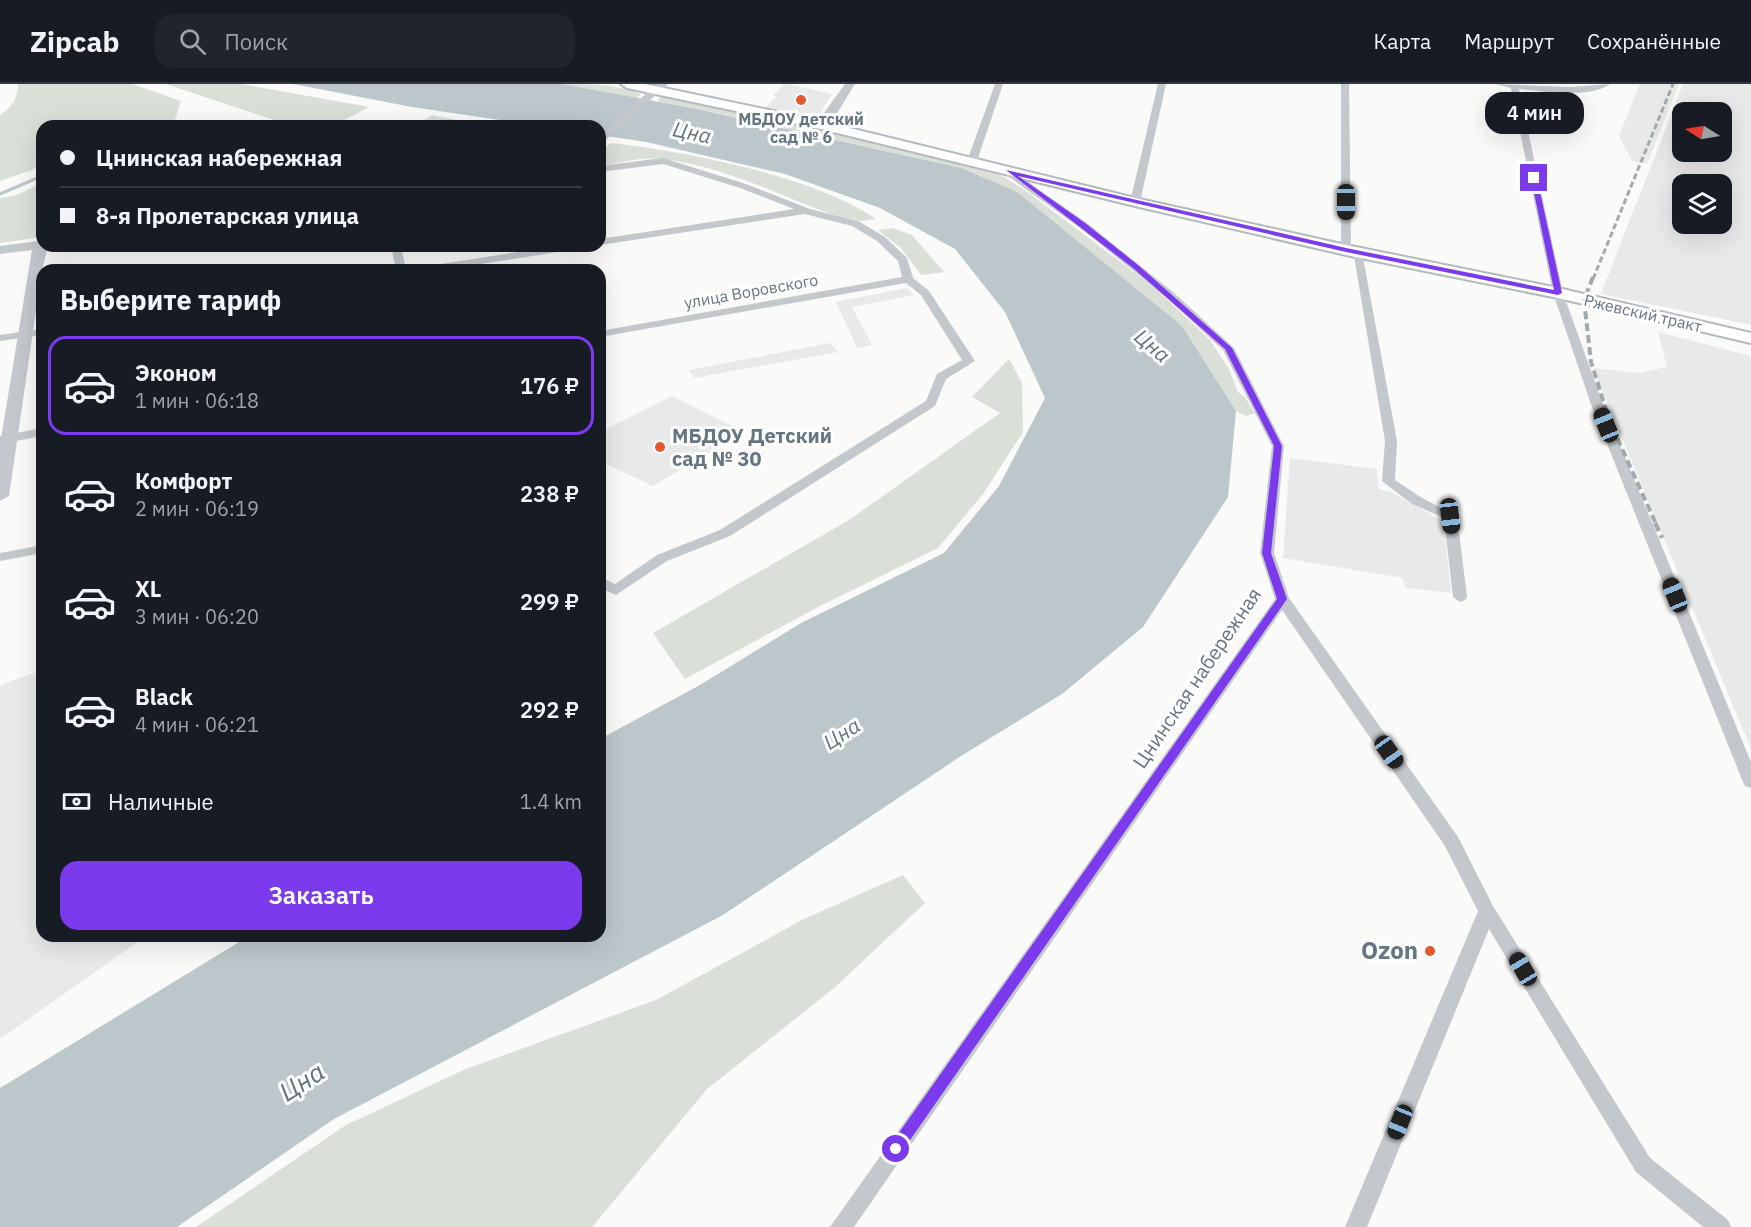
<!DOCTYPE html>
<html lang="ru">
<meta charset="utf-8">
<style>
:root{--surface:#171b24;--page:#20242c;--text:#f1f3f6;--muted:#9ea1a6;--line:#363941;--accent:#7c3aed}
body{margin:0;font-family:"IBM Plex Sans",sans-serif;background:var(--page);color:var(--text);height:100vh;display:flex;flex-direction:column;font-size:22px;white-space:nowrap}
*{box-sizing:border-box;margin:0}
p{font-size:20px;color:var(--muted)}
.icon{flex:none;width:33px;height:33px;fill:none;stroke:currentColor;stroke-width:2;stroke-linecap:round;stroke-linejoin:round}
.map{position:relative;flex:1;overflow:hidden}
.panel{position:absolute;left:36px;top:180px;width:570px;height:678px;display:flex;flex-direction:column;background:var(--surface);border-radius:18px;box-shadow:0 6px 24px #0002}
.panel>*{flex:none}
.hud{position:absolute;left:36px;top:36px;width:570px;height:132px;border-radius:18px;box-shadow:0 6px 24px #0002;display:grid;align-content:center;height:132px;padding:0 24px;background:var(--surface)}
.needle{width:39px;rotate:281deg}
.tools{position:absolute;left:1672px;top:18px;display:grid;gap:12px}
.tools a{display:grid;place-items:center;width:60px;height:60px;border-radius:12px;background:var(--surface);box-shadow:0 6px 24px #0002;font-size:30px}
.end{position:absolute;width:27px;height:27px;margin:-14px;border:8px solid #7c3aed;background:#fff;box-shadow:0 0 0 3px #fff}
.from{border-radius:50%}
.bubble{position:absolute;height:42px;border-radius:18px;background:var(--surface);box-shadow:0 6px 24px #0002;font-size:20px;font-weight:600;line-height:42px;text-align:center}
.car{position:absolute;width:18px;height:36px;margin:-18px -9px;border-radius:8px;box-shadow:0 0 4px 2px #0007;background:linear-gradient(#222 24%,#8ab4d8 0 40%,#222 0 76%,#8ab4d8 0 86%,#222 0)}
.hud b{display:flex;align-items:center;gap:21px;height:57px;font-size:22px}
.hud b+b{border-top:2px solid var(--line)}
.hud i{width:15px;height:15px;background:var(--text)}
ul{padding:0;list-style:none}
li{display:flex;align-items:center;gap:18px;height:99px;margin:0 12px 9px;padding:0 12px;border:3px solid transparent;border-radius:18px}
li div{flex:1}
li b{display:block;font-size:22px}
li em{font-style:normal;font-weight:600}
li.current{border-color:var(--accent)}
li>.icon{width:54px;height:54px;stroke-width:1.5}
h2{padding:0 24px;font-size:27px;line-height:72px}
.pay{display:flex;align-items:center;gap:15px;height:66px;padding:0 24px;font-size:22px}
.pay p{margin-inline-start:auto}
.action{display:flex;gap:12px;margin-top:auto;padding:12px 24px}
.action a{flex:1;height:69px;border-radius:18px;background:var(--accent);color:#fff;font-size:24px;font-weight:600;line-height:69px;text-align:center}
header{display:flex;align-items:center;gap:36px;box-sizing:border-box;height:84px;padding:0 30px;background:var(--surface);border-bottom:2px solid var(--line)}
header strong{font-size:28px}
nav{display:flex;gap:33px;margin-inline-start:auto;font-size:21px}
.search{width:420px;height:54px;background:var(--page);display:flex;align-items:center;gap:15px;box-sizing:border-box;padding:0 21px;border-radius:18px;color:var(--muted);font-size:22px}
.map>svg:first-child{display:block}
</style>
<header>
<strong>Zipcab</strong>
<div class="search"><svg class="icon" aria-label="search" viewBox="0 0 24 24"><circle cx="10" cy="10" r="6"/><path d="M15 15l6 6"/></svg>Поиск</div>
<nav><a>Карта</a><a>Маршрут</a><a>Сохранённые</a></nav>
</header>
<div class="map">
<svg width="1751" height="1143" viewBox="0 0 1751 1143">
<rect width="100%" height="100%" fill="#fafaf8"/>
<!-- built -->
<g fill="#e8e9e9" fill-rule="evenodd">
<path d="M 784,0 L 787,0 L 832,10 L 817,34 L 763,25 L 777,13 L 773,12 Z"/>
<path d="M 1640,0 L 1679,0 L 1647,80 L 1632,77 L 1619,52 Z"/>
<path d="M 1683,0 L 1751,0 L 1751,241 L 1601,210 ZM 1683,28 L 1722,28 L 1722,68 L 1683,68 ZM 1722,100 L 1722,140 L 1683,140 L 1683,100 Z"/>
<path d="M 907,204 L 914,211 L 852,223 L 872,261 L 857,264 L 836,218 Z"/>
<path d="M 1658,248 L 1751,272 L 1751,665 L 1593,284 L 1638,289 L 1667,283 Z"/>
<path d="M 830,259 L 838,268 L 694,294 L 689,286 Z"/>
<path d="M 672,312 L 744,348 L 653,402 L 600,377 L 600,348 Z"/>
<path d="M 1290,374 L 1377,385 L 1378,405 L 1391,408 L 1444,438 L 1451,509 L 1405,504 L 1403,494 L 1283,474 Z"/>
<path d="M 42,586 L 42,852 L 146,852 L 0,955 L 0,601 Z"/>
</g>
<!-- green -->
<g fill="#dadfd7">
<path d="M 18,0 L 132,0 L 181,17 L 173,42 L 42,42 L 42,79 L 32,86 L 0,97 L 0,31 C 12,24 18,14 18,0 Z"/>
<path d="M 166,0 L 242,0 L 369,23 L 333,42 L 292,42 Z"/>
<path d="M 563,0 C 590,0 616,0 641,10 L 637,14 Z"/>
<path d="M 664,11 L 721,21 L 972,80 L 1002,92 L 1022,104 L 1155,204 L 1210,256 L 1229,285 L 1238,308 L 1245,313 L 1254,329 L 1246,332 L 1236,327 L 1182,242 L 961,84 L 703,26 L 659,18 L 659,14 Z"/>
<path d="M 432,31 L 489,42 L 414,42 Z"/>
<path d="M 611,59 C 688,68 813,92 876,135 L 854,138 C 790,118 727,81 660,75 C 641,73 619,79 600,82 L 600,67 Z"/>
<path d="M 42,99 L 42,153 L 0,159 L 0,114 L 14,112 Z"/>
<path d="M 892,144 L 912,151 L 944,188 L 921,191 L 901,164 L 878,146 Z"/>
<path d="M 1009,275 L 1022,299 L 1023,348 L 983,410 L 938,464 L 820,522 L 685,595 L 653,549 L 849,436 L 1000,329 L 972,313 Z"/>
<path d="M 903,791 L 925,819 L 834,904 L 707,1005 L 592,1143 L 196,1143 L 346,1041 L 466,985 L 656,916 L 804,835 Z"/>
</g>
<!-- water -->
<path fill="#bbc7cb" d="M 293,0 L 563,0 L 702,26 L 961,84 L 1017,108 L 1182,242 L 1236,327 L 1228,413 L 1143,543 L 1062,610 L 961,672 L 723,831 L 334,1035 L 177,1143 L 0,1143 L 0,1004 L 249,852 L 600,852 L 600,655 L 700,601 L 801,539 L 944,469 L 999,402 L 1045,314 L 1005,228 L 955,165 L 880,124 L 785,90 L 646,58 L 600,51 L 600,42 L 541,42 L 412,23 Z"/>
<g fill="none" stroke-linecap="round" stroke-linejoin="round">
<!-- stream -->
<path stroke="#bbc7cb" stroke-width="3" d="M 0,110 L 42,92"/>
<defs>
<path id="secondary" d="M 621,0 L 645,0 L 821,37 L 1135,114 L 1346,161 L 1558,204 L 1751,249 L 1751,259 L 1558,214 L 1346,171 L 1135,122 L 821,45 L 627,4 Z"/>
</defs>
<!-- secondary casing -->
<use href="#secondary" stroke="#b3babf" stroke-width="4"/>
<!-- minor -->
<g fill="#c3c8cc" fill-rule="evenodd">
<path d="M 995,0 L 1003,0 L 977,77 L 969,79 L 967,77 Z"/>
<path d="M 1158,0 L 1166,0 L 1140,118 L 1135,121 L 1130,118 Z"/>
<path d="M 1341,0 L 1349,0 L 1351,166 L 1346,169 L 1341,166 Z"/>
<path d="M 1495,0 L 1570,3 L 1610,0 C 1590,15 1543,7 1519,5 L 1563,209 L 1603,320 L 1751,678 L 1751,704 L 1745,702 L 1743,698 L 1591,320 L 1553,209 L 1511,4 Z"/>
<path d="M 663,74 L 746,100 L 810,125 L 860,138 L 885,153 L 907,174 L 913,194 L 929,207 L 975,277 L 946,295 L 935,322 L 730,452 L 667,477 L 616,511 L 600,504 L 600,493 L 615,500 L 657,471 L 720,446 L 926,317 L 937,290 L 962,276 L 921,211 L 906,199 L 600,253 L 600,247 L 902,193 L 898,177 L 877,157 L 852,142 L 805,130 L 600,161 L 600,155 L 794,125 L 740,104 L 663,80 L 600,88 L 600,82 Z"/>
<path d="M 1005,86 L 1011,86 L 1087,139 L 1174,209 L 1234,264 L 1284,362 L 1274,469 L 1289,514 L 1458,753 L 1493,822 L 1650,1074 L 1728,1136 L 1731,1143 L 1703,1143 L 1636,1088 L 1489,845 L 1367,1143 L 1345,1143 L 1478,827 L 1445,762 L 1282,526 L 854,1143 L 830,1143 L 1275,515 L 1260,469 L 1272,362 L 1223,266 L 1166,213 L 1079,143 L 1005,90 Z"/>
<path d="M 391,162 L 401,162 L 406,186 L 396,186 Z"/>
<path d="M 557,162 L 582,162 L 577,165 L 442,186 L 416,186 L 421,183 Z"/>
<path d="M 1353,166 L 1362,168 L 1397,357 L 1395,396 L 1422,414 L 1457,432 L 1467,513 L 1465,516 L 1460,518 L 1453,513 L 1444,434 L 1412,420 L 1382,397 L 1385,357 Z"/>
<path d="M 42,245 L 42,251 L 0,257 L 0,251 Z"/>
<path d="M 42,344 L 42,352 L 0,360 L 0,352 Z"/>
<path d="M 42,461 L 42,469 L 0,477 L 0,469 Z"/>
</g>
<!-- tertiary -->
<g fill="#c3c8cc" fill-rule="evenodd">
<path d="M 657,0 L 668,0 L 600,61 L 600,51 Z"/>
<path d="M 845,0 L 855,0 L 834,34 L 825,43 L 817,43 L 815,41 Z"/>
<path d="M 38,157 L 42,157 L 42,162 L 48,162 L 42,186 L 9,412 L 0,417 L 0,361 L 32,166 L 0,170 L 0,162 Z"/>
</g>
<!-- secondary -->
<use href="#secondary" fill="#fff" fill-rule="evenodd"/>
<!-- rail-far2 -->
<path stroke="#a2aab0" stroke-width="3" stroke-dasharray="6 3" stroke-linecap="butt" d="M 1593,195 L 1673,0"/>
<!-- rail-far1 -->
<path stroke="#a2aab0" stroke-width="4" stroke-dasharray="8 4" stroke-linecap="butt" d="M 1593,193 L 1584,216 L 1591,278 L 1610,338 L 1656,440"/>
<!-- rail -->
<path stroke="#a2aab0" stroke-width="4.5" stroke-dasharray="9 4.5" stroke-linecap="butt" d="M 1655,439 L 1662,454"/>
</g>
<!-- route -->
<path fill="#7c3aed" d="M 1006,86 L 1346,164 L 1554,206 L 1531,94 L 1534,92 L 1537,94 L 1562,209 L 1558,211 L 1346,168 L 1018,92 L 1085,139 L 1138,181 L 1232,264 L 1282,362 L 1271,469 L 1287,515 L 901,1069 L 896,1071 L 889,1065 L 891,1060 L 1277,515 L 1262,469 L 1274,362 L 1225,265 L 1133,184 Z"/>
<!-- markers -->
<g fill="#e4572e" stroke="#fff" stroke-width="2">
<circle cx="801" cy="16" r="6"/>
<circle cx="660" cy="363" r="6"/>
<circle cx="1430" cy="867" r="6"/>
</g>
<g text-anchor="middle" stroke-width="6" stroke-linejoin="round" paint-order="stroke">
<!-- far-poi labels -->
<g font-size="16" font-weight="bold" fill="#657683" stroke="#fff">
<text x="801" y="41">МБДОУ детский<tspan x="801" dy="18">сад № 6</tspan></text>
</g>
<!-- far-street labels -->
<g font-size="16" fill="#657683" stroke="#fff">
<text transform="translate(751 207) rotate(-10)" y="6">улица Воровского</text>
<text transform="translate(1643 229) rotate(13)" y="6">Ржевский тракт</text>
</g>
<!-- poi labels -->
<g font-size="20" font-weight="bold" fill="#657683" stroke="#fff" text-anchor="start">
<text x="672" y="359">МБДОУ Детский<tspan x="672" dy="23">сад № 30</tspan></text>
</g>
<!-- street labels -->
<g font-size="20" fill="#657683" stroke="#fff">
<text transform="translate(1197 594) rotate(-56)" y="7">Цнинская набережная</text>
</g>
<!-- water labels -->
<g font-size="21" font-style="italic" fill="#60757c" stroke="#fff">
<text transform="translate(692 49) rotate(12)" y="7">Цна</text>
<text transform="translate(1152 262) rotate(40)" y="7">Цна</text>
<text transform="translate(842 650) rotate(-33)" y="7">Цна</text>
</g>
<!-- near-poi labels -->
<g font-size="24" font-weight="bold" fill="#657683" stroke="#fff" text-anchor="end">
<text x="1418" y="875">Ozon</text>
</g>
<!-- near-water labels -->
<g font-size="26" font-style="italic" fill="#60757c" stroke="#fff">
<text transform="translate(302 998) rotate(-33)" y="9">Цна</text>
</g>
</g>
</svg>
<div class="tools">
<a><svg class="needle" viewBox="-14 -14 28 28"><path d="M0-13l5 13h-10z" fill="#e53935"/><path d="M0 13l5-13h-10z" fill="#9ea1a6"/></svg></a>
<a><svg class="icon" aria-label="layers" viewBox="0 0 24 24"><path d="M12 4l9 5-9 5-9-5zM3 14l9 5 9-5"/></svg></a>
</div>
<i class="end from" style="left:896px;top:1065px"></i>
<i class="end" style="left:1534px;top:94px"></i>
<div class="bubble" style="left:1485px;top:8px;width:99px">4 мин</div>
<i class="car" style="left:1346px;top:118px;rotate:180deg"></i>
<i class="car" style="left:1606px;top:341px;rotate:338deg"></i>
<i class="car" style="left:1450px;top:432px;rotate:173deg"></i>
<i class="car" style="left:1675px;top:511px;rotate:338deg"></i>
<i class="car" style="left:1389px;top:668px;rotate:145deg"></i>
<i class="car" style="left:1523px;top:885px;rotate:329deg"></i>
<i class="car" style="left:1400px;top:1038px;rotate:202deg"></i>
<div class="hud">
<b><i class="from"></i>Цнинская набережная</b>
<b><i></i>8-я Пролетарская улица</b>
</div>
<section class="panel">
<h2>Выберите тариф</h2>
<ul>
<li class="current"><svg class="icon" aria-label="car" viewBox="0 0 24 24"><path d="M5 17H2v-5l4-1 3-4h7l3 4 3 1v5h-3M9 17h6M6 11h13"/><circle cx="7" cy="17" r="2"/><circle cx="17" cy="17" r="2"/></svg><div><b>Эконом</b><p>1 мин · 06:18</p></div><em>176 ₽</em></li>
<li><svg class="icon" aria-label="car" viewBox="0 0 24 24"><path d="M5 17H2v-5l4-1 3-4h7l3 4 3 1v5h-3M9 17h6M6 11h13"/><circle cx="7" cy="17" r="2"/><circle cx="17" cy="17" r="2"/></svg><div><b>Комфорт</b><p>2 мин · 06:19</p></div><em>238 ₽</em></li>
<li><svg class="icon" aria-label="car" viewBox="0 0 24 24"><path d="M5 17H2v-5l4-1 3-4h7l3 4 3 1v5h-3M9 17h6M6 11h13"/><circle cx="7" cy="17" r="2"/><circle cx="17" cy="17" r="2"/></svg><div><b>XL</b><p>3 мин · 06:20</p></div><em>299 ₽</em></li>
<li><svg class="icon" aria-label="car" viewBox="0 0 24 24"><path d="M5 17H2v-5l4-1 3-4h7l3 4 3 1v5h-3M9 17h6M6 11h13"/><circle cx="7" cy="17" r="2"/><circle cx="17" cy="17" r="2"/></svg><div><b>Black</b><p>4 мин · 06:21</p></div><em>292 ₽</em></li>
</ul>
<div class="pay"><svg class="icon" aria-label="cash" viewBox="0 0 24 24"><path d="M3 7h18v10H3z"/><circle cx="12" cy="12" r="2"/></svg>Наличные<p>1.4 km</p></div>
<div class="action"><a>Заказать</a></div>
</section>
</div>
